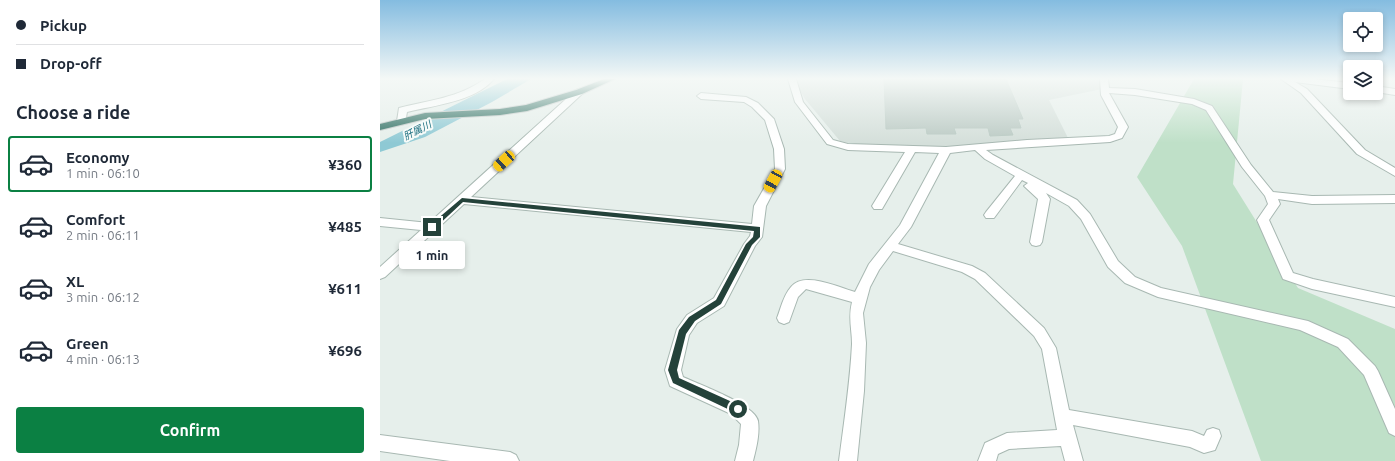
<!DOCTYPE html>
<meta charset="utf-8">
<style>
:root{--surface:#fff;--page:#f6f6f7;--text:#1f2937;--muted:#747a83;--line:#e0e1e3;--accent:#0b8043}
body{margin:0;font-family:Ubuntu,"Noto Sans JP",sans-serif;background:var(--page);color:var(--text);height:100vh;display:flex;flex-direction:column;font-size:15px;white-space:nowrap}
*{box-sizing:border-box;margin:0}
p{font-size:13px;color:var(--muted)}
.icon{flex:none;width:22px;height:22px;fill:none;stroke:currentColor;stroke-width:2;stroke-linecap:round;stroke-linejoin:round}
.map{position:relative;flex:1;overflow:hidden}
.side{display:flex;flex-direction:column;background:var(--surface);width:380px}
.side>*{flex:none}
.banner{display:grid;align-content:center;height:88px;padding:0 16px;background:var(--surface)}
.fabs{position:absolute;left:963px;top:12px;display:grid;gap:8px}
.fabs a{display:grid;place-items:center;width:40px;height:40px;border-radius:4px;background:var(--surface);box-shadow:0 2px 6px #0003;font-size:20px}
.end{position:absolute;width:18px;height:18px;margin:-9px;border:5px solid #24423a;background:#fff;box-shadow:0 0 0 2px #fff}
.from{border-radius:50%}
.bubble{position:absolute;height:28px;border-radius:4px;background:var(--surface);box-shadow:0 2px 6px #0003;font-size:13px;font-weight:600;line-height:28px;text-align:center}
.car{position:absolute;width:12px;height:24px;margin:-12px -6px;border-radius:5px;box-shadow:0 0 3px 1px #0007;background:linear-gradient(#f5c518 24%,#345 0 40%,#f5c518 0 76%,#345 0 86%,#f5c518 0)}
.banner b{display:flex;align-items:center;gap:14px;height:38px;font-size:15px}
.banner b+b{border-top:1px solid var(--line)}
.banner i{width:10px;height:10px;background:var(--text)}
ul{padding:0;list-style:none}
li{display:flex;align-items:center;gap:12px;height:56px;margin:0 8px 6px;padding:0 8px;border:2px solid transparent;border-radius:4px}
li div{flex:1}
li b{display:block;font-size:15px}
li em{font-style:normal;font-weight:600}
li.selected{border-color:var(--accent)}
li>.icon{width:36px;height:36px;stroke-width:1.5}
h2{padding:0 16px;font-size:18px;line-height:48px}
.primary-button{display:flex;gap:8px;margin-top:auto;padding:8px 16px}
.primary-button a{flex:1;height:46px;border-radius:4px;background:var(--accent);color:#fff;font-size:16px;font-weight:600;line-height:46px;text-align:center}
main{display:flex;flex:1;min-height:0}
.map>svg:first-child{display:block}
</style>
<main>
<section class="side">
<div class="banner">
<b><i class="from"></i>Pickup</b>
<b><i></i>Drop-off</b>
</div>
<h2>Choose a ride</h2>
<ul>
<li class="selected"><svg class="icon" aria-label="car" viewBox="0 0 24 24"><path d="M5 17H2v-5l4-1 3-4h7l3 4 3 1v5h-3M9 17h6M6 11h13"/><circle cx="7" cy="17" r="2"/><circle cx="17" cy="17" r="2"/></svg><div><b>Economy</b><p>1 min · 06:10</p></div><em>¥360</em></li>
<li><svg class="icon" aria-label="car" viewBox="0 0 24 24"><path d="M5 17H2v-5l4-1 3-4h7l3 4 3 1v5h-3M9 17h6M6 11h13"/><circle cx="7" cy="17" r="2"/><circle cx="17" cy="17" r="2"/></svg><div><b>Comfort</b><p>2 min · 06:11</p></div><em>¥485</em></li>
<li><svg class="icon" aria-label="car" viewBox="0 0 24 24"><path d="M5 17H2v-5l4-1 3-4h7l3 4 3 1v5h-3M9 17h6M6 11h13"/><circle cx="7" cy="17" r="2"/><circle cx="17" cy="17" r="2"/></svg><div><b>XL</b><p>3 min · 06:12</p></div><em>¥611</em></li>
<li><svg class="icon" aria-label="car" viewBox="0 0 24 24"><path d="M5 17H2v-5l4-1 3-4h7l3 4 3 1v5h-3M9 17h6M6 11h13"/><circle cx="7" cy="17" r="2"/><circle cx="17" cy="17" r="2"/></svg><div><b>Green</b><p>4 min · 06:13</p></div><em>¥696</em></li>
</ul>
<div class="primary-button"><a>Confirm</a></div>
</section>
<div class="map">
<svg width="1015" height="461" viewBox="0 0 1015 461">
<rect width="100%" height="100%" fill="#e6efeb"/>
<!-- built -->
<path fill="#d4dfda" d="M 418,79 L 721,79 L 722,89 L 669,100 L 688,138 L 562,147 L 484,146 L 460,141 L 425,99 L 418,87 Z"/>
<!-- green -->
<path fill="#bfe0c8" d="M 814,79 L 863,79 L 853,184 L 918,288 L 1015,329 L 1015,461 L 881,461 L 802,246 L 757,177 Z"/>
<!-- water -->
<path fill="#8ec9d4" d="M 127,79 L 151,79 L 112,102 L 45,137 L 0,152 L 0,142 Z"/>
<!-- building -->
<path fill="#bbcac4" stroke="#b8c9c2" d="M 504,79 L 626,79 L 643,119 L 638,119 L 641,128 L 630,128 L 633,135 L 610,136 L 608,128 L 574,128 L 576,134 L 547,134 L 546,128 L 506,129 Z"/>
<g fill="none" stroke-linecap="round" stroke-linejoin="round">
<defs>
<g id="minor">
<path d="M 105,79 L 114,79 C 94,102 55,105 27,112 L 25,123 L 22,124 L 17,121 L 19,108 C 50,100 78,98 105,79 Z"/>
<path d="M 408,79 L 416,79 L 423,102 L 453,140 L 468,144 L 566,147 L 647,140 L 729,136 L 735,134 L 738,127 L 721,95 L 720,79 L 728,79 L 729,88 L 755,89 L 814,99 L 832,106 L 871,165 L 893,192 L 932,196 L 1015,195 L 1015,203 L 932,204 L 898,199 L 900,204 L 889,220 L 913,273 L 933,279 L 1015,297 L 1015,307 L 932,289 L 903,279 L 877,220 L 888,204 L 885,196 L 862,167 L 826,110 L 812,104 L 755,95 L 729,93 L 748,127 L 742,138 L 730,142 L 606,150 L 613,155 L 697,200 L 710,214 L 738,261 L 755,277 L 781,288 L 928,321 L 968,339 L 995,366 L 998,371 L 1015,409 L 1015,436 L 1009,433 L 984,375 L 958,347 L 920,330 L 778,297 L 745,283 L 728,267 L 701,219 L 689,206 L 666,193 L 670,199 L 662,242 L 660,245 L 656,246 L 652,245 L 650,242 L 658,199 L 644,186 L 648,183 L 642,180 L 614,218 L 606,218 L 604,215 L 606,212 L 635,176 L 605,159 L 595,150 L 570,153 L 531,227 L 518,244 L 592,266 L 605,273 L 664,328 L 676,348 L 689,410 L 812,431 L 824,436 L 827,430 L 833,428 L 839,430 L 841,436 L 835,450 L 824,453 L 810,447 L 693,425 L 703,461 L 685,461 L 681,446 L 629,449 L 618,454 L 616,461 L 598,461 L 605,443 L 627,433 L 677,430 L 662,349 L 654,336 L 595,279 L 582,272 L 513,251 L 499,270 L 490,287 L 483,313 L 486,343 L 484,391 L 477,461 L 459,461 C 464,422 470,383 472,344 C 472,329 468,318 472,302 L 426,289 L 418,297 L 409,322 L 404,324 L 399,322 L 397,318 C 401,308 403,296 411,287 C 424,271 458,287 475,292 L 489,264 L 520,225 L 559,153 L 535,152 L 502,209 L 494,209 L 492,206 L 525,152 L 468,150 L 447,144 L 415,102 Z"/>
<path d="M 901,79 L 933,79 L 970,83 L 970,89 L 915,82 L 927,89 L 985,150 L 1015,168 L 1015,176 L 977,154 L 921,93 Z"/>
<path d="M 996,86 L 1015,89 L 1015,95 L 996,92 Z"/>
<path d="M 199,89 L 202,90 L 203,92 L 202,94 L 91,197 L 372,224 L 374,206 L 395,169 L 394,149 L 385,120 L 372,107 L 364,102 L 321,99 L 317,96 L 321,93 L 366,97 L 378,103 L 394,119 L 404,149 L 405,169 L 386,206 L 382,237 L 375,246 L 344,306 L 317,323 L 309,335 L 301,370 L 303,377 C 318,384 376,405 378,421 C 380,434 376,449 373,461 L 355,461 L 359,445 L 361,424 L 351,414 L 290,386 L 285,370 L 297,329 L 307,315 L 334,298 L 364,244 L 370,236 L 371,232 L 84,204 L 5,277 L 0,279 L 0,267 L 41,230 L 0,226 L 0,218 L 49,223 L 196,90 Z"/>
<path d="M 0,435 L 130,452 L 136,455 L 139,461 L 70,461 L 0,451 Z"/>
</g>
<path id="highway" d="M 224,79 L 235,79 L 202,94 L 147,111 L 120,115 L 45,119 L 0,130 L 0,124 L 45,113 L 120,109 L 146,105 L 196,90 Z"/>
</defs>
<!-- minor casing -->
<use href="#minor" stroke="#a8b8b2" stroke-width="2"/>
<!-- highway casing -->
<use href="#highway" stroke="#c2cac8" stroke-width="2"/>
<!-- minor -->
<use href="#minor" fill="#fff" fill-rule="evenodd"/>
<!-- highway -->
<use href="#highway" fill="#2f6f62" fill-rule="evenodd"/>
</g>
<!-- sky -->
<linearGradient id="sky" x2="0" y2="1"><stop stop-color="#84bce0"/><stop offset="0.55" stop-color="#f4f8f6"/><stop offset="1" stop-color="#f4f8f6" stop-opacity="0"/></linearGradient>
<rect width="1015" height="143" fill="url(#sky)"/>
<!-- route -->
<path fill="#24423a" d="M 82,198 L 380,227 L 380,237 L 372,245 L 341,304 L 315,321 L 306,334 L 297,370 L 299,378 L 361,406 L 362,409 L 361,412 L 354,412 L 293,383 L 288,370 L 299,330 L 309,317 L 336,300 L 366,244 L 373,237 L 374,231 L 83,202 L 54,229 L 49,229 L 49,226 Z"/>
<g text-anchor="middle" stroke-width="4" stroke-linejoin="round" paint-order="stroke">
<!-- far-water labels -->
<g font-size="10" font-style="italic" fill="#1c6f80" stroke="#f7fbf9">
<text transform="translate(37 130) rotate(-27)" y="4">肝属川</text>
</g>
</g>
</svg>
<div class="fabs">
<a><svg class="icon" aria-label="locate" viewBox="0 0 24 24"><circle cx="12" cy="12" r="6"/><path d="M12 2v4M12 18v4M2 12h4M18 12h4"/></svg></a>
<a><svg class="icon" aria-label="layers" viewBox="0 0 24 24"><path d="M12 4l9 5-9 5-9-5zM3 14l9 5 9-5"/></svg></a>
</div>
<i class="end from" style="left:358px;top:409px"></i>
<i class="end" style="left:52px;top:227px"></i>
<div class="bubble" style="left:19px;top:241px;width:66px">1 min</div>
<i class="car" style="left:124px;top:161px;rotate:228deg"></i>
<i class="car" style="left:393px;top:181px;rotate:209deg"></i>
</div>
</main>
